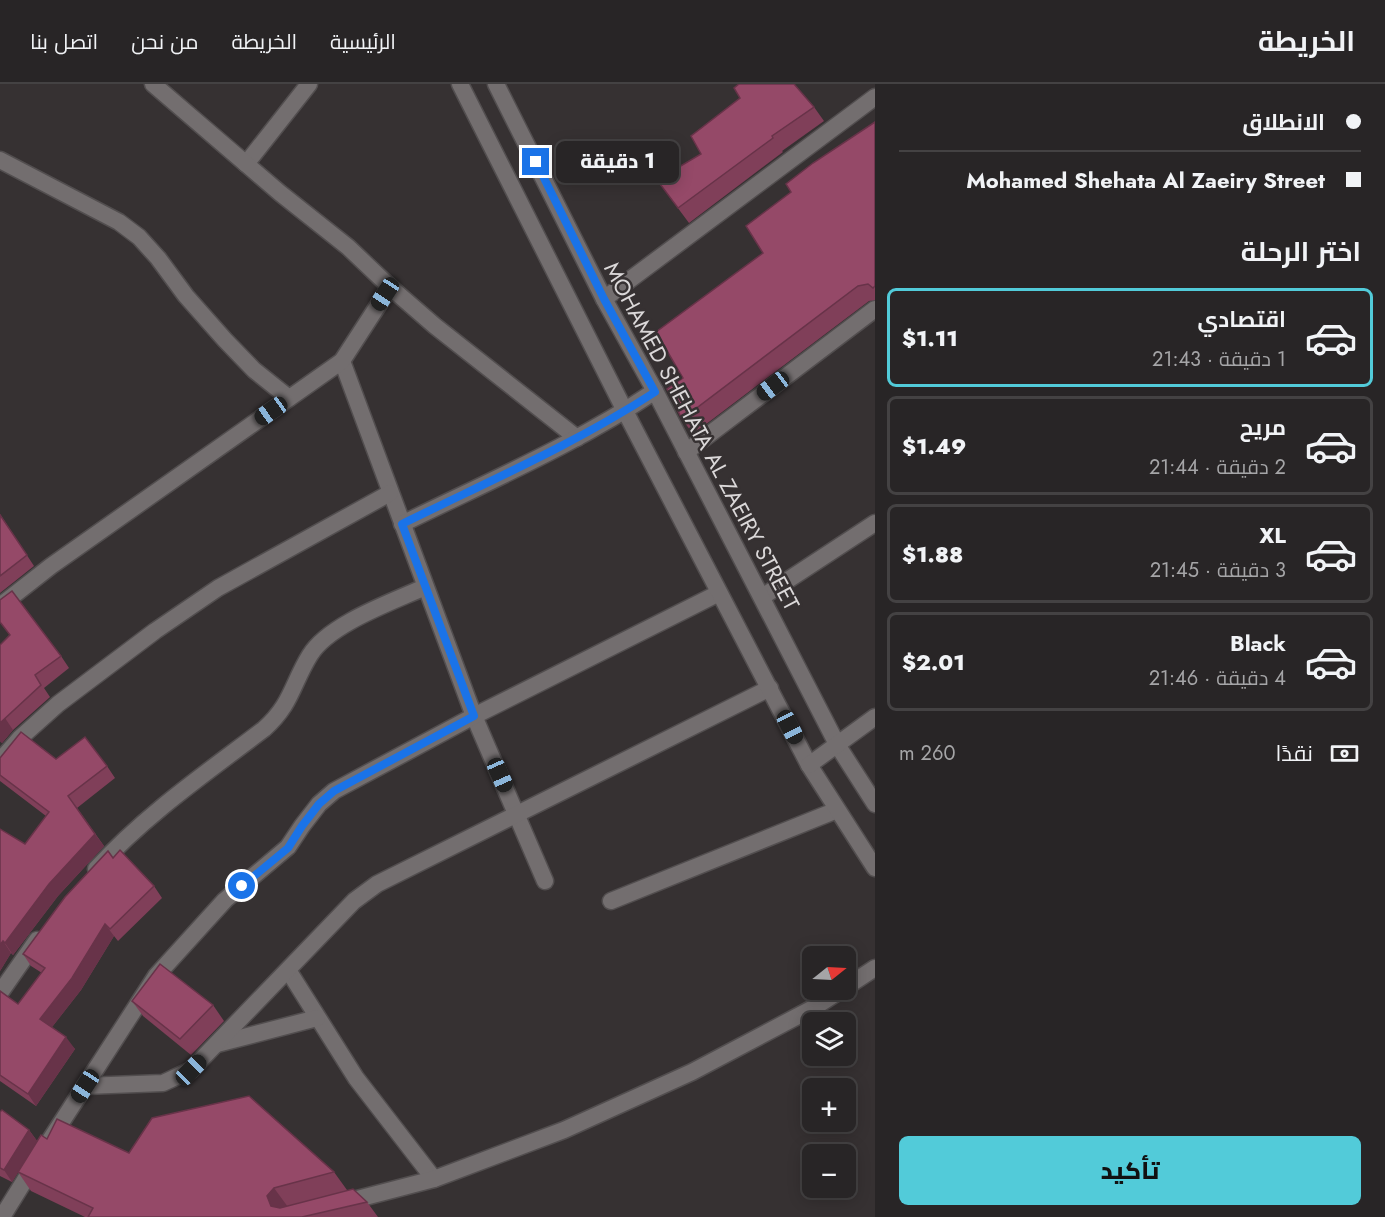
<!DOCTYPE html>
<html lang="ar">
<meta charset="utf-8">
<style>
:root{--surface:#282526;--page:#343132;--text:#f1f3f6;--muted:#a5a5a7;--line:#444243;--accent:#52cbd9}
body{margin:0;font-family:Jost,Cairo,sans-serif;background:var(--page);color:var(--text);direction:rtl;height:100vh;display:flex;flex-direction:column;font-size:22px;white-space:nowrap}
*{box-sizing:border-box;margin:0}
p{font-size:20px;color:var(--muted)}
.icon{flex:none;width:33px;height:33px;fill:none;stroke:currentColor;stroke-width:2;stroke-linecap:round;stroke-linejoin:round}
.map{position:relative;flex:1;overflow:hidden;direction:ltr}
.panel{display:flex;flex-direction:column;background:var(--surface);width:510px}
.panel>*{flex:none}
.guide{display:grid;align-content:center;height:132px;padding:0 24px;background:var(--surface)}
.needle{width:39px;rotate:72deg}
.fabs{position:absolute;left:802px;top:862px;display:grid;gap:12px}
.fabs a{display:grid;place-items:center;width:54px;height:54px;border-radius:9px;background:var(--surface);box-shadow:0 3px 15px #0003,0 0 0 2px var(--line);font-size:30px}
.end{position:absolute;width:27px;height:27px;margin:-14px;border:8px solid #1a73e8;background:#fff;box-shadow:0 0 0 3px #fff}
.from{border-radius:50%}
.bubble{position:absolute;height:42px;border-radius:9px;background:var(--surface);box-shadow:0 3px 15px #0003,0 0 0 2px var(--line);font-size:20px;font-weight:800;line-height:42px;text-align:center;direction:rtl}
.car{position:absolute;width:18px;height:36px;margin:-18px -9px;border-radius:8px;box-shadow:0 0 4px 2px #0007;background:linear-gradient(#222 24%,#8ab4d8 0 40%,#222 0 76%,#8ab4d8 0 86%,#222 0)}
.guide b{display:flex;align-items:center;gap:21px;height:57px;font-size:22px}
.guide b+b{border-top:2px solid var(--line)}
.guide i{width:15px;height:15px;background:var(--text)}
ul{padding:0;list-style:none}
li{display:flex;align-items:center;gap:18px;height:99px;margin:0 12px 9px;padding:0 12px;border:3px solid var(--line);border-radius:9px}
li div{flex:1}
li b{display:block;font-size:22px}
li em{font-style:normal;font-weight:800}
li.active{border-color:var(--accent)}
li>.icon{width:54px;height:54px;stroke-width:1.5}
h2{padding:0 24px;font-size:27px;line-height:72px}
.pay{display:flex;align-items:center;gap:15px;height:66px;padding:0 24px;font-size:22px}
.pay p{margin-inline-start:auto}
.button{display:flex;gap:12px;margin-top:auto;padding:12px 24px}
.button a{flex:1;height:69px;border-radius:9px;background:var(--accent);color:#111;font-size:24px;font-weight:800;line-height:69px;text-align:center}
header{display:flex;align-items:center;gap:36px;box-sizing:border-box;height:84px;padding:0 30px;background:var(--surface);border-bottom:2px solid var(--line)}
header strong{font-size:28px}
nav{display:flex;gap:33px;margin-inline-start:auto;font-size:21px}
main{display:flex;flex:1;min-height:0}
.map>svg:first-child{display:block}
</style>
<header>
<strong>الخريطة</strong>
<nav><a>الرئيسية</a><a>الخريطة</a><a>من نحن</a><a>اتصل بنا</a></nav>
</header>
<main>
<section class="panel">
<div class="guide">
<b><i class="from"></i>الانطلاق</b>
<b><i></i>Mohamed Shehata Al Zaeiry Street</b>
</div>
<h2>اختر الرحلة</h2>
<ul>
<li class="active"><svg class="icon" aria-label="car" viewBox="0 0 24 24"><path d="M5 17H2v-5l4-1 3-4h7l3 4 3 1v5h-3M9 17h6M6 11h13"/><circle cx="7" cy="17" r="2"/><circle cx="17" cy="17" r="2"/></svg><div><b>اقتصادي</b><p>1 دقيقة · 21:43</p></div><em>$1.11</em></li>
<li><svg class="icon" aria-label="car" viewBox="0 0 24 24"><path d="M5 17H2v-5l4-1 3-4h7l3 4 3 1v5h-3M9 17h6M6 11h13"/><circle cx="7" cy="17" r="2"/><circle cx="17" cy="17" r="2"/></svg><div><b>مريح</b><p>2 دقيقة · 21:44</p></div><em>$1.49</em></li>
<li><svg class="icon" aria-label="car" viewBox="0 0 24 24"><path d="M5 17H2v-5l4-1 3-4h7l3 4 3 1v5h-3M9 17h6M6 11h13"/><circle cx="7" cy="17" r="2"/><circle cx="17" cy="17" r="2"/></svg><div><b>XL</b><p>3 دقيقة · 21:45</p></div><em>$1.88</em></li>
<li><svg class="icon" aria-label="car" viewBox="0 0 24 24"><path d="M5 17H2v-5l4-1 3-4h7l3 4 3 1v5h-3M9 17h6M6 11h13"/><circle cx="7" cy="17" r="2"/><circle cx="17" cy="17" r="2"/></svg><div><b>Black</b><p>4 دقيقة · 21:46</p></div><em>$2.01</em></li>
</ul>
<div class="pay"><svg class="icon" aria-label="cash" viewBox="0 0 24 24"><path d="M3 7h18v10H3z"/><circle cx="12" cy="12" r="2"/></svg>نقدًا<p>260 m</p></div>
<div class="button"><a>تأكيد</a></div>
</section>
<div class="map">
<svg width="875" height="1133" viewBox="0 0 875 1133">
<rect width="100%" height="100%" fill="#363132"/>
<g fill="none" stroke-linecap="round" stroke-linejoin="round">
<defs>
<g id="minor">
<path d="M 0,76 L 119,138 L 139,153 L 158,174 L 186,212 L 225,256 L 254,286 L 289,314"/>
<path d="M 246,80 L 309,0"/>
<path d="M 390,203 L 435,242 L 577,354"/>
<path d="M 604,215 L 875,13"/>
<path d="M 342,277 L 474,632 L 545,797"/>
<path d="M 686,368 L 875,225"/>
<path d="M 402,440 C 487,398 576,360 655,307"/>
<path d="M 762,513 L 875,439"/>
<path d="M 0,522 L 51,482 L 342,277 L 390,203 L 348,163 L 280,109 L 153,0"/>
<path d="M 0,677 L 20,654 L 58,620 L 155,547 L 218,504 L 390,409"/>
<path d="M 96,785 C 145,731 206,689 264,645 C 292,620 292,600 310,571 C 329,540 392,518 425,503"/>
<path d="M 611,817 L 837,726"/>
<path d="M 288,886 L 356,994 L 434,1095"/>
<path d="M 846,903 L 875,884"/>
<path d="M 0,909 L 37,856"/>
<path d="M 217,960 L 317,934"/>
<path d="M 85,1002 L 163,999 L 191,986 L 354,817 L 377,800 L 770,604"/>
<path d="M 50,1056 L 156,892 L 225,816 L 288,763 L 302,742 L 319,720 L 334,707 L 474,632 L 719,509"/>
<path d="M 342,1119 L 434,1095 L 564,1046 L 692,988 L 815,923 L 841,906"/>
<path d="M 2,1133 L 36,1078"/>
</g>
<g id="tertiary">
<path d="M 460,0 L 625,327 L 809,681 L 875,784"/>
<path d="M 496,0 L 604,215 L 655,307 L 838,662 L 875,720"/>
<path d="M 809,681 L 875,633"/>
</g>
</defs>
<!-- minor casing -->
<use href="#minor" stroke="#524e4f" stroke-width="19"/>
<!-- tertiary casing -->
<use href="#tertiary" stroke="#524e4f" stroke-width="19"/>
<!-- minor -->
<use href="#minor" stroke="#736e6f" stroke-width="16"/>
<!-- tertiary -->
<use href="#tertiary" stroke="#736e6f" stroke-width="16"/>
</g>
<!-- wall -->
<g fill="#803f59">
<path d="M 814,23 L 824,37 L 782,67 L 783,68 L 689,139 L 657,96 Z"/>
<path d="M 875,38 L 875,216 L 869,217 L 693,350 L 682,335 L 683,294 L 763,169 L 791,108 Z"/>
<path d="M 0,430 L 34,482 L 0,509 Z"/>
<path d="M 9,551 L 61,572 L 69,584 L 44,604 L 50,613 L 13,646 L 2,659 L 0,657 L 0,561 Z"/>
<path d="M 0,674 L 56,675 L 107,682 L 115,694 L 77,724 L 104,762 L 58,812 L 13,871 L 11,869 L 0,887 L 0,745 L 25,760 L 46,732 L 0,697 Z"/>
<path d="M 113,774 L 154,802 L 162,814 L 118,857 L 114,852 L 81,906 L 52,943 L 75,965 L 36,1022 L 0,997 L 0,907 L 18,920 L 42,889 L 31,882 L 23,870 Z"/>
<path d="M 132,917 L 213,921 L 224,937 L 191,971 L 143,932 Z"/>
<path d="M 0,1028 L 29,1046 L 37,1057 L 47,1055 L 129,1069 L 334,1088 L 347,1106 L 367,1118 L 378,1133 L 85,1133 L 31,1107 L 18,1088 L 12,1098 L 0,1092 Z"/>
</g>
<!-- shaded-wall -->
<g fill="#683349">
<path d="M 5,634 L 13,646 L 2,659 L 0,657 L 0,639 Z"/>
<path d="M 95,750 L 104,762 L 58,812 L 13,871 L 5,859 L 49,800 Z"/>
<path d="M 105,840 L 114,852 L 81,906 L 49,947 L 40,935 Z"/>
<path d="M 3,857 L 11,869 L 0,887 L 0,861 Z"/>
<path d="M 66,953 L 75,965 L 36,1022 L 28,1010 Z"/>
<path d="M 29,1046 L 38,1058 L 12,1098 L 4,1086 Z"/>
<path d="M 274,1104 L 288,1123 L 281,1131 L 271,1122 L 267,1112 Z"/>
</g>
<!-- building -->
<g fill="#954968" stroke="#683349" stroke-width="1.5">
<path d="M 739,0 L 794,0 L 814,23 L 772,52 L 773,54 L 678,124 L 657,96 L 701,70 L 691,52 L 740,14 L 734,4 Z"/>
<path d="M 875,38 L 875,202 L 873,204 L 868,200 L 858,202 L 682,335 L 667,305 L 683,294 L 656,248 L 763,169 L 746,142 L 791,108 L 786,100 L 813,79 Z"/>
<path d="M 0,431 L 27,471 L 0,492 Z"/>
<path d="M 12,507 L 61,572 L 35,591 L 41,601 L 0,639 L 0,561 L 10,551 L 0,538 L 0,516 Z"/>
<path d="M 21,648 L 56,675 L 85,653 L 107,682 L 68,712 L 95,750 L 49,800 L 5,859 L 3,857 L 0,861 L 0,745 L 25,760 L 49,728 L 0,691 L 0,674 Z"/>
<path d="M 120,766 L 154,802 L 110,845 L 105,840 L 72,894 L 40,935 L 66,953 L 28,1010 L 0,991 L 0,907 L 18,920 L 45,884 L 23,870 L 65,813 L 108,767 L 113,774 Z"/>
<path d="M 160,880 L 213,921 L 180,955 L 132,917 Z"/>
<path d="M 249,1012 L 334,1088 L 274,1104 L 267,1112 L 271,1122 L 280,1124 L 353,1105 L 367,1118 L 302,1133 L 88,1133 L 93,1124 L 18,1088 L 41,1051 L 47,1055 L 57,1035 L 129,1069 L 152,1034 Z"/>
<path d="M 2,1026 L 29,1046 L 4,1086 L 0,1084 L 0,1028 Z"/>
</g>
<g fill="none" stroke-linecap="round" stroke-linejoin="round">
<!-- route -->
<path stroke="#1a73e8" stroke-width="8" d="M 242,802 L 288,764 L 302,742 L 319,720 L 334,707 L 474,632 L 402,440 C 487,398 575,360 655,308 L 604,215 L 536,78"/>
</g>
<g text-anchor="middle" stroke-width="5" stroke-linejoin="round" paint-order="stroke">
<!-- street labels -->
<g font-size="22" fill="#dbd8d9" stroke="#363132">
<text transform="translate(702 352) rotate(62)" y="8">MOHAMED SHEHATA AL ZAEIRY STREET</text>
</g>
</g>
</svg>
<div class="fabs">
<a><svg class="needle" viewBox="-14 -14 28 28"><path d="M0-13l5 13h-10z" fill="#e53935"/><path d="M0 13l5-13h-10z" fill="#a5a5a7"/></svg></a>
<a><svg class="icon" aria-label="layers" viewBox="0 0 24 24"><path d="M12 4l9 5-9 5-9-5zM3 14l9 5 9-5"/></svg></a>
<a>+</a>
<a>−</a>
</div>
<i class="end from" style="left:242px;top:802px"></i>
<i class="end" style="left:536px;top:78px"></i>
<div class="bubble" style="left:556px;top:57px;width:123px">1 دقيقة</div>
<i class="car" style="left:385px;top:210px;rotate:213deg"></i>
<i class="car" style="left:773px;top:302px;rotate:233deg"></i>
<i class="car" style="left:271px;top:327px;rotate:235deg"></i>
<i class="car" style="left:790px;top:643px;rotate:153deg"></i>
<i class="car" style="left:500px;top:691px;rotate:156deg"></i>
<i class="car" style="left:191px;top:986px;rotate:45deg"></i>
<i class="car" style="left:85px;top:1002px;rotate:213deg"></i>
</div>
</main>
